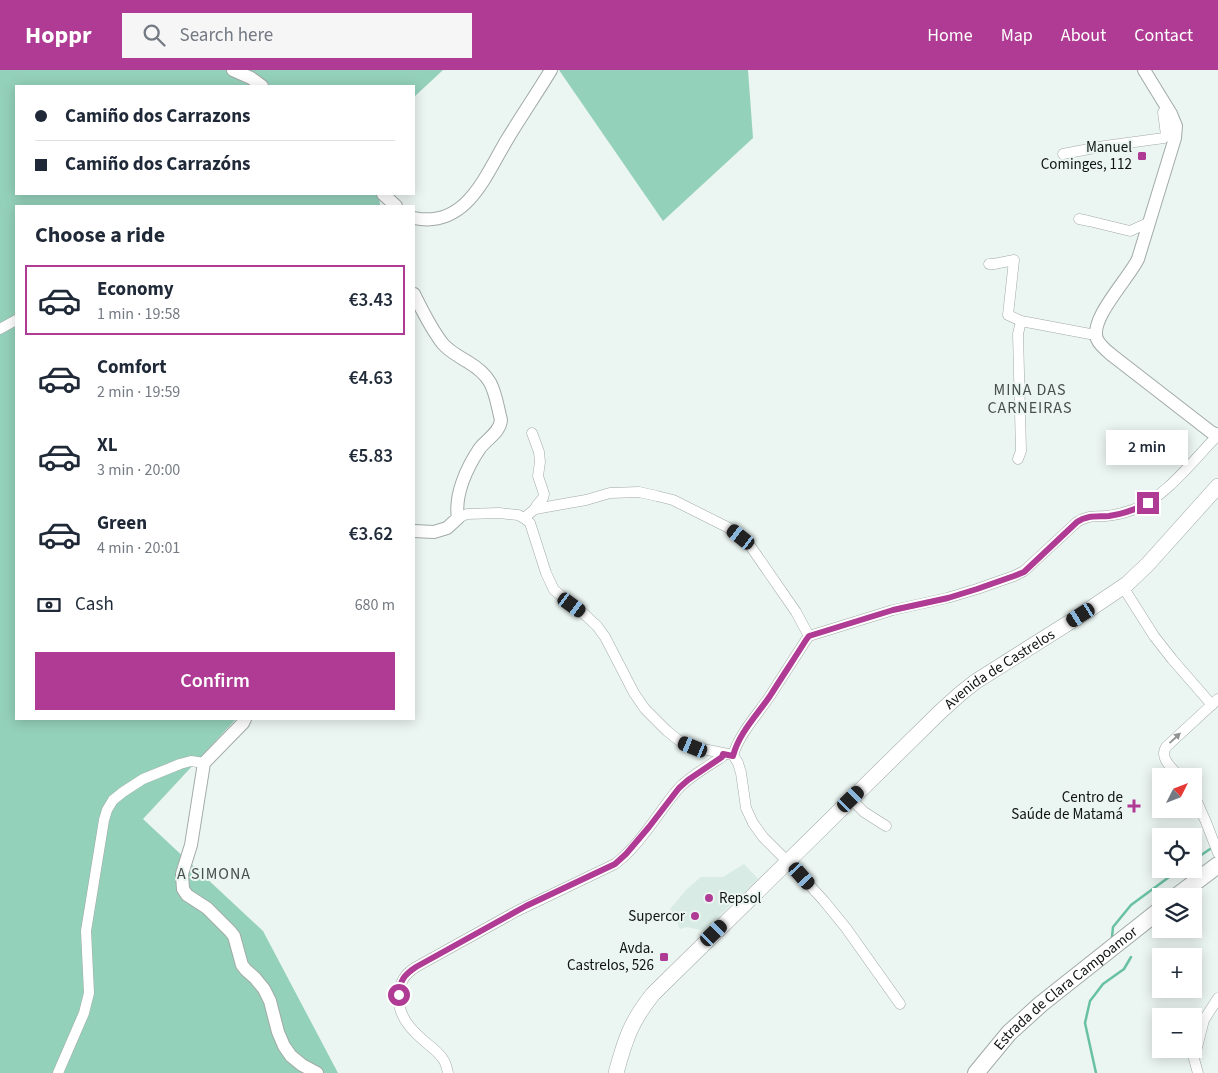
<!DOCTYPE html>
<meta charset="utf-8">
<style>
:root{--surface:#fff;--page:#f6f6f7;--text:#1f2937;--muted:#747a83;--line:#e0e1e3;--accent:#af3b94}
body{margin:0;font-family:"Source Sans 3",sans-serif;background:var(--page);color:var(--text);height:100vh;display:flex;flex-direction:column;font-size:19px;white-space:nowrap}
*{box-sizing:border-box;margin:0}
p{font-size:16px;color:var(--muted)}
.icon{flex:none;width:28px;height:28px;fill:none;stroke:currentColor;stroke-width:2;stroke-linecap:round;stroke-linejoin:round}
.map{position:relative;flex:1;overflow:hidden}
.panel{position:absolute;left:15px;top:135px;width:400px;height:515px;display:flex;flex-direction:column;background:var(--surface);border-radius:0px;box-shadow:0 2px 12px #0003}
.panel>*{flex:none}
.top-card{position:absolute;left:15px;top:15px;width:400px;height:110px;border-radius:0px;box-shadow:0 2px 12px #0003;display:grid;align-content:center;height:110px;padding:0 20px;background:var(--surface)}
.needle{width:32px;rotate:48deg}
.buttons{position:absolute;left:1152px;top:698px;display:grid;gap:10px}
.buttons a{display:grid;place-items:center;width:50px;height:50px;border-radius:0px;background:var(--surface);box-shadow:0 2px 12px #0003;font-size:25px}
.end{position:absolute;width:22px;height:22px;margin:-11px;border:6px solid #af3b94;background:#fff;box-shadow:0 0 0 2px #fff}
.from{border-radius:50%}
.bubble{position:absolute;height:35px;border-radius:0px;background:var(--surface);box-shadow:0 2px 12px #0003;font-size:16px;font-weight:600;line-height:35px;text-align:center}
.car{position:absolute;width:15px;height:30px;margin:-15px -8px;border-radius:6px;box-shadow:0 0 4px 1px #0007;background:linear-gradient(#222 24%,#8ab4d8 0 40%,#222 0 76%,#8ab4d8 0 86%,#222 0)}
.top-card b{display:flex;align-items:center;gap:18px;height:48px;font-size:19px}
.top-card b+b{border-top:1px solid var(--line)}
.top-card i{width:12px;height:12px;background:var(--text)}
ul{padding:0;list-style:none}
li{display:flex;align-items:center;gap:15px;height:70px;margin:0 10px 8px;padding:0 10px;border:2px solid transparent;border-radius:0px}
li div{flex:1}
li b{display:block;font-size:19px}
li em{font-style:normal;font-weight:600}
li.selected{border-color:var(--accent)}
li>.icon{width:45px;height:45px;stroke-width:1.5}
h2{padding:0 20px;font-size:22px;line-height:60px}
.pay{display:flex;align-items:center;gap:12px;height:55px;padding:0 20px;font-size:19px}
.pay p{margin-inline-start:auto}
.cta{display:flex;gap:10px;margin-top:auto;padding:10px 20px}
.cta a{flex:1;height:58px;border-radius:0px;background:var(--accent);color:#fff;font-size:20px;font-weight:600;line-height:58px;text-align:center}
header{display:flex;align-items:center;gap:30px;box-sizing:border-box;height:70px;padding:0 25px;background:var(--accent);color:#fff}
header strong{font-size:24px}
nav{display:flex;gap:28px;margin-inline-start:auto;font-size:18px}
.search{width:350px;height:45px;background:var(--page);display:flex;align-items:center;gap:12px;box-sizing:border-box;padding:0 18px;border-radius:0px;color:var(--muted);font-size:19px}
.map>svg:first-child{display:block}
</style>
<header>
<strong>Hoppr</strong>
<div class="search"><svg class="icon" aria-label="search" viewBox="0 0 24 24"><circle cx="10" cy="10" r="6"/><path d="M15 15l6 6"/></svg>Search here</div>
<nav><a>Home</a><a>Map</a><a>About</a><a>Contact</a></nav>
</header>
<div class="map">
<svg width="1218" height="1003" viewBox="0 0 1218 1003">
<rect width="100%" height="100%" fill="#ebf5f1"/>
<!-- built -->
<path fill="#d8ebe4" d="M 744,794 L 758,809 L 741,826 L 735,830 L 705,861 L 687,857 L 680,859 L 673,842 L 670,839 L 687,819 L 701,807 L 723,807 Z"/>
<!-- green -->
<g fill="#94d1bb">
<path d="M 0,0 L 443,0 L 414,27 L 414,16 L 16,16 L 16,124 L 379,124 L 380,136 L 16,136 L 16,649 L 236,649 L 143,749 L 263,861 L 338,1003 L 0,1003 Z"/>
<path d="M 559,0 L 748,0 L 753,68 L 663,151 Z"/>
</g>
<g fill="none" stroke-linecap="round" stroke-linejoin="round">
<!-- stream -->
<g stroke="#69c1a5" stroke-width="2.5">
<path d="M 1194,790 L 1213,777"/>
<path d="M 1112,867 L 1113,857 L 1131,835 L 1180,799"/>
<path d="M 1096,1003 L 1085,953 L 1090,931 L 1103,914 L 1124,899 L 1131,887"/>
</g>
<defs>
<g id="minor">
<path d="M 1063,84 L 1105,76 L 1164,68 L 1166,65 L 1163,42 L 1167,38"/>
<path d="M 1079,149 L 1089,151 L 1130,161 L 1150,152"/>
<path d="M 989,194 L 994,194 L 1014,190 L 1008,245 L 1021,251 L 1090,264 L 1096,264"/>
<path d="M 0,259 L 16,250"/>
<path d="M 532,363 L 539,382 L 540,392 L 538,406 L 544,424 L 543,428 L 537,435 L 535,439"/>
<path d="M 1018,389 L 1021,381 L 1018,264 L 1021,251"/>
<path d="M 458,448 L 467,444 L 499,443 L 518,445 L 524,448 L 530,453 L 546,503 L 554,520 L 583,543 L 597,556 L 605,567 L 634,623 L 645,639 L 667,661 L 681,672 L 693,677 L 733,685 L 738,693 L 741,703 L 746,738 L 753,753 L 763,767 L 792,796 L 824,831 L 846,858 L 900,934"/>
<path d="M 524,448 L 535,439 L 586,430 L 610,423 L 639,422 L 657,426 L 673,430 L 729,458 L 741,467 L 751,477 L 796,542 L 809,566"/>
<path d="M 1123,517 L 1154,566 L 1172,589 L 1212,635"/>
<path d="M 733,685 C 740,663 757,645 770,626 C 782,607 794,589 806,570 L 809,566 L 893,540 L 947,528 L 977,519 L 1014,506 L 1024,501 L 1077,452 C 1087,445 1095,447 1106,446 C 1115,445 1124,443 1132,440 C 1165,429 1194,389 1218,365"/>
<path d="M 1179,706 C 1172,698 1159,688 1166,677 L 1218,629"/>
<path d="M 1194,725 L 1206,752 L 1218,783"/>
<path d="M 851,729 L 864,742 L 886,756"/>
<path d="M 58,1003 L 84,943 L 89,923 L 86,861 L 104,750 L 107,740 L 113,730 L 123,722 L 143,709 L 180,694 L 191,691 L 204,693"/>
<path d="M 448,1003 C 447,998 446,993 443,989 C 439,983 434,979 429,975 C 413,962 397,947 399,925 C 400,911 405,904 416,897 L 517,841 L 615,794 C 641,774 657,744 678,719 C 690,706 707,697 722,687 L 723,684"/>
<path d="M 1198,1003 L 1194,989 L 1204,950 L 1218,928"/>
</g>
<g id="tertiary">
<path d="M 233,0 L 251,8 L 262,16"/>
<path d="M 1144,0 L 1171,44 L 1176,56 L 1175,68 L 1138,189 C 1129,208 1089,249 1097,269 C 1100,276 1107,281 1113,286 L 1211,362 L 1218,365"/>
<path d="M 383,124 L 396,136"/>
<path d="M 414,148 C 467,159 486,104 508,68 C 522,45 537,23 551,0"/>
<path d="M 414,224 C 422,240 431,259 443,274 C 450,282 460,287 468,292 C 495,308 494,322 501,350 C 500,362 487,369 480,378 C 467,397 454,425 458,448 L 447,458 L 434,462 L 414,461"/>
<path d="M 245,649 L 243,653 L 204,693 L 191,775 L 182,804 L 183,819 L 187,825 L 207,838 L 230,861 L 234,866 L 242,895 L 246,900 L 255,908 L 264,919 L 270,931 L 278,962 L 284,976 L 291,986 L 302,995 L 317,1003"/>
</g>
<g id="secondary">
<path id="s1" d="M 616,1003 C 625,970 631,951 653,924 L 940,642 L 960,624 L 975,612 L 1081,545 L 1127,514 L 1148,494 L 1218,416"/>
</g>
<g id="primary">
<path d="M 1177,826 L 1218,795"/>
<path id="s2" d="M 976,1003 L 1009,963 L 1041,934 L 1161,839"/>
</g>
</defs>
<!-- minor casing -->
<use href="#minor" stroke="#a1aaa7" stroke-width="11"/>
<!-- tertiary casing -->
<use href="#tertiary" stroke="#a1aaa7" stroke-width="14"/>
<!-- secondary casing -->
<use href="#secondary" stroke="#a1aaa7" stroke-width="16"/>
<!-- primary casing -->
<use href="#primary" stroke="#a1aaa7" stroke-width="18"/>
<!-- minor -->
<use href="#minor" stroke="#fff" stroke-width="10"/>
<!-- tertiary -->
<use href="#tertiary" stroke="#fff" stroke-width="12"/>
<!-- secondary -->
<use href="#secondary" stroke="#fff" stroke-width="15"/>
<!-- primary -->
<use href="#primary" stroke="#fff" stroke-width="16"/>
</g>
<!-- one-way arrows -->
<defs><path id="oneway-solid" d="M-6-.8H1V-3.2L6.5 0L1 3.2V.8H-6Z" transform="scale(1.25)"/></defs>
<use fill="#939594" href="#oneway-solid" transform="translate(1175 668) rotate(-43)"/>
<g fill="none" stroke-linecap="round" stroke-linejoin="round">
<!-- route -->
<path stroke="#af3b94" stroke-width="6" d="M 399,925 C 400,910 404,905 416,897 L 526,836 L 615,794 L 626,784 L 649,757 L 679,718 L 688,710 L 722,687 L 723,684 L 733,686 C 739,663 757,645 770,626 C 782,607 794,589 806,570 L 809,566 L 893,540 L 948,528 L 977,519 L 1014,506 L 1024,502 L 1077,452 C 1087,445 1097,447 1109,446 C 1123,444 1135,440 1148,433"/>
</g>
<!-- markers -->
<g fill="#af3b94" stroke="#ebf5f1" stroke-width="2">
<rect x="1137" y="81" width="10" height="10" rx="2.5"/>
<path d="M1131.5 728.5h5v5h5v5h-5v5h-5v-5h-5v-5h5z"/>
<circle cx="709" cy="828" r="5"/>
<circle cx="695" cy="846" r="5"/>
<rect x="659" y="882" width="10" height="10" rx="2.5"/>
</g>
<g text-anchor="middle" stroke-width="4" stroke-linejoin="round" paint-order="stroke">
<!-- poi labels -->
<g font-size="15" fill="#101312" stroke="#ebf5f1" text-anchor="end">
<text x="1132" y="82">Manuel<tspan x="1132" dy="17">Cominges, 112</tspan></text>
<text x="1123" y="732">Centro de<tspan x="1123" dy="17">Saúde de Matamá</tspan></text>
<text x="719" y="833" text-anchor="start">Repsol</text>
<text x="685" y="851">Supercor</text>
<text x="654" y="883">Avda.<tspan x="654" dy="17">Castrelos, 526</tspan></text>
</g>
<!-- street labels -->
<g font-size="15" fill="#101312" stroke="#ebf5f1">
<text dy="5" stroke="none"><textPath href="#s1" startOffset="564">Avenida de Castrelos</textPath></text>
<text dy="5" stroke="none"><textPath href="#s2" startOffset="124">Estrada de Clara Campoamor</textPath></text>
</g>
<!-- neighbourhood labels -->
<g font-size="16" letter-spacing="1" fill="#474f4c" stroke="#ebf5f1">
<text x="1030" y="325">MINA DAS<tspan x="1030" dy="18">CARNEIRAS</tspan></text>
<text x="214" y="809">A SIMONA</text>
</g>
</g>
</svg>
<div class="buttons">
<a><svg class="needle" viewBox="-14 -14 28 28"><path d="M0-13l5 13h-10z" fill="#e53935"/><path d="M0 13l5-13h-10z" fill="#747a83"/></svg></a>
<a><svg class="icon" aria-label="locate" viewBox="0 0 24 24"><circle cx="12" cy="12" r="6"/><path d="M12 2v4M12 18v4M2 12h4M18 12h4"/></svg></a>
<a><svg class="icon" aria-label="layers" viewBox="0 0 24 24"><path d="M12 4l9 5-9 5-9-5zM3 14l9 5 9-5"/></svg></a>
<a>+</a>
<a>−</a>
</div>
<i class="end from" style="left:399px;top:925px"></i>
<i class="end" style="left:1148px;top:433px"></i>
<div class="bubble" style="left:1106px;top:360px;width:82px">2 min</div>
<i class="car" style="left:741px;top:467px;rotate:308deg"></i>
<i class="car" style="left:572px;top:535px;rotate:126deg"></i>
<i class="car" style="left:1081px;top:545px;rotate:238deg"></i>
<i class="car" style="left:693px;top:677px;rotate:292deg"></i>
<i class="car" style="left:851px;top:729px;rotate:46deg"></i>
<i class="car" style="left:802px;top:806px;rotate:138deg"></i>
<i class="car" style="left:714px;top:863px;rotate:46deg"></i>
<div class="top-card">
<b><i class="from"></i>Camiño dos Carrazons</b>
<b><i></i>Camiño dos Carrazóns</b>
</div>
<section class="panel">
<h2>Choose a ride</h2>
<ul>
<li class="selected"><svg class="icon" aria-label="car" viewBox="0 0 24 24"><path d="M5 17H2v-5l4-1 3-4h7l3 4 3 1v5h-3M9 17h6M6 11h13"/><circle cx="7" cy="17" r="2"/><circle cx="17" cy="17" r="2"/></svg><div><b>Economy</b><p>1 min · 19:58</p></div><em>€3.43</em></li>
<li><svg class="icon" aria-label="car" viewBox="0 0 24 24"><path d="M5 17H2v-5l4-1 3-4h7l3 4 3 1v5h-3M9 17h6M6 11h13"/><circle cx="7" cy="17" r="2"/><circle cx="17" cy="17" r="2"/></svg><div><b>Comfort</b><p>2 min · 19:59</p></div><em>€4.63</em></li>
<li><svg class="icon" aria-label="car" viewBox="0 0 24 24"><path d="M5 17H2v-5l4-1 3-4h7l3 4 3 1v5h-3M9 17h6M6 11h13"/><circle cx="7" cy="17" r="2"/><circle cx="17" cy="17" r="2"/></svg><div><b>XL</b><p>3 min · 20:00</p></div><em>€5.83</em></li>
<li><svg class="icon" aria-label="car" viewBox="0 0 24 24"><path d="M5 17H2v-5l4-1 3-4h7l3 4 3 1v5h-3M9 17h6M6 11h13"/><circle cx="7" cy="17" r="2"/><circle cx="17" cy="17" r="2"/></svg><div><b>Green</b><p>4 min · 20:01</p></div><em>€3.62</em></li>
</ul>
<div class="pay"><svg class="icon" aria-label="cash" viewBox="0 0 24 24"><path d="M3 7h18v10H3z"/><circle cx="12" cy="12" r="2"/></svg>Cash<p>680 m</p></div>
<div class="cta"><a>Confirm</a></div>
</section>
</div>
